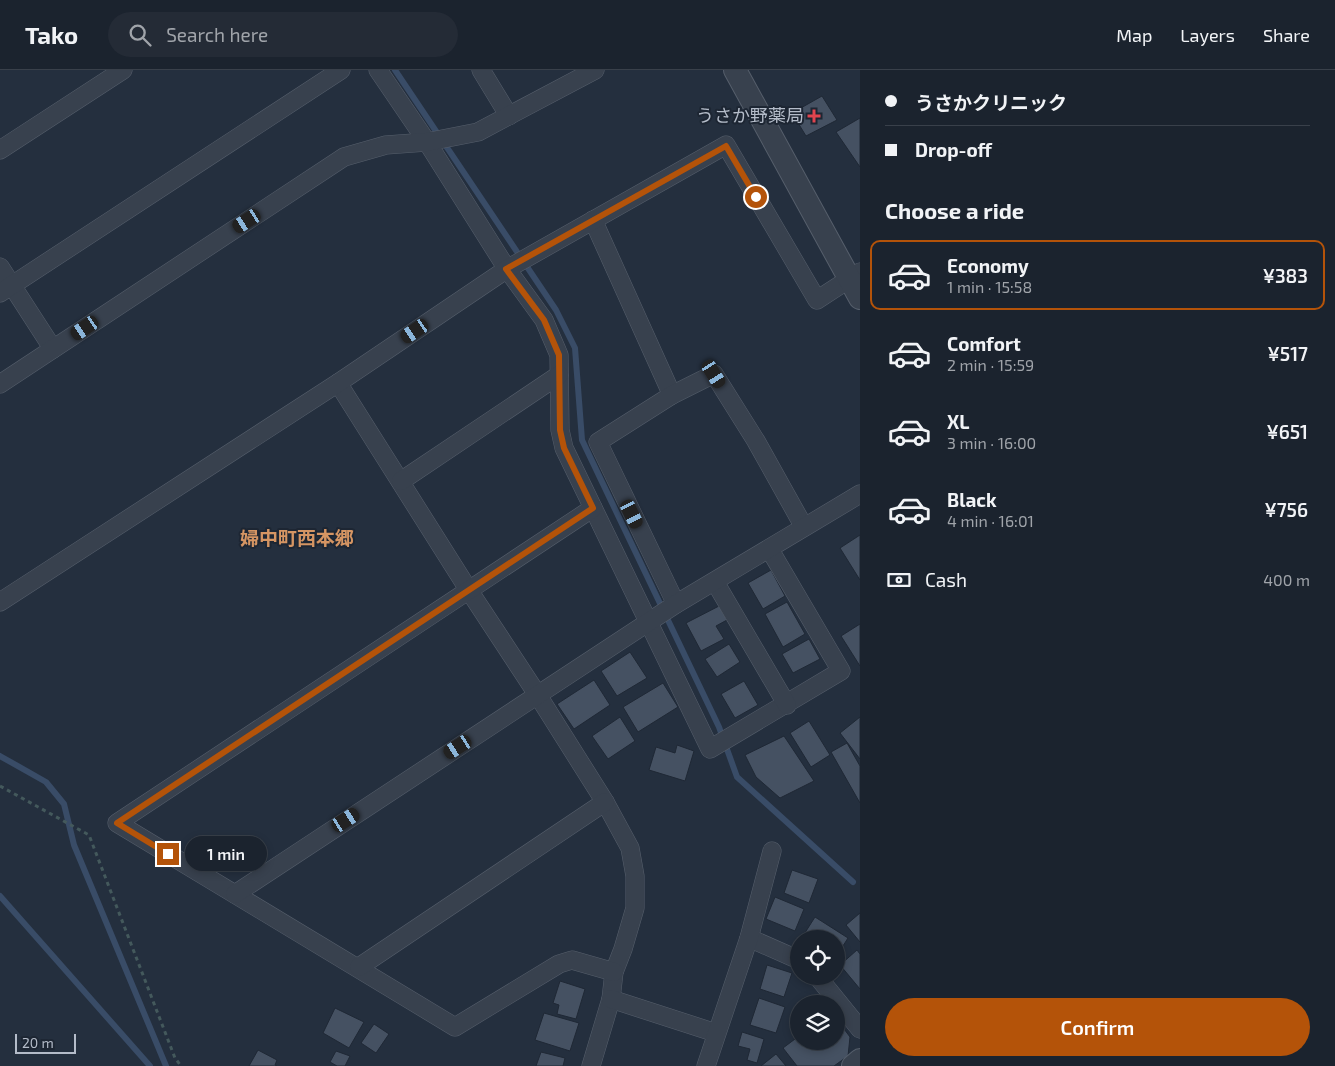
<!DOCTYPE html>
<meta charset="utf-8">
<style>
:root{--surface:#1b232e;--page:#242b36;--text:#f1f3f6;--muted:#a0a4aa;--line:#39404a;--accent:#b45309}
body{margin:0;font-family:"Exo 2","Noto Sans JP",sans-serif;background:var(--page);color:var(--text);height:100vh;display:flex;flex-direction:column;font-size:19px;white-space:nowrap}
*{box-sizing:border-box;margin:0}
p{font-size:16px;color:var(--muted)}
.icon{flex:none;width:28px;height:28px;fill:none;stroke:currentColor;stroke-width:2;stroke-linecap:round;stroke-linejoin:round}
.map{position:relative;flex:1;overflow:hidden}
.side{display:flex;flex-direction:column;background:var(--surface);width:475px}
.side>*{flex:none}
.top-card{display:grid;align-content:center;height:110px;padding:0 25px;background:var(--surface)}
.fabs{position:absolute;left:790px;top:860px;display:grid;gap:10px}
.fabs a{display:grid;place-items:center;width:55px;height:55px;border-radius:50%;background:var(--surface);box-shadow:0 2px 8px #0003,0 0 0 1px var(--line);font-size:25px}
.scale{position:absolute;left:15px;bottom:12px;width:61px;box-sizing:border-box;padding-left:5px;border:2px solid #b4bcc9;border-top:0;font-size:14px;line-height:18px;white-space:nowrap;color:#b4bcc9;-webkit-text-stroke:4px #1d2633;paint-order:stroke}
.end{position:absolute;width:22px;height:22px;margin:-11px;border:6px solid #b45309;background:#fff;box-shadow:0 0 0 2px #fff}
.from{border-radius:50%}
.bubble{position:absolute;height:35px;border-radius:18px;background:var(--surface);box-shadow:0 2px 8px #0003,0 0 0 1px var(--line);font-size:16px;font-weight:600;line-height:35px;text-align:center}
.car{position:absolute;width:15px;height:30px;margin:-15px -8px;border-radius:6px;box-shadow:0 0 4px 1px #0007;background:linear-gradient(#222 24%,#8ab4d8 0 40%,#222 0 76%,#8ab4d8 0 86%,#222 0)}
.top-card b{display:flex;align-items:center;gap:18px;height:48px;font-size:19px}
.top-card b+b{border-top:1px solid var(--line)}
.top-card i{width:12px;height:12px;background:var(--text)}
ul{padding:0;list-style:none}
li{display:flex;align-items:center;gap:15px;height:70px;margin:0 10px 8px;padding:0 15px;border:2px solid transparent;border-radius:10px}
li div{flex:1}
li b{display:block;font-size:19px}
li em{font-style:normal;font-weight:600}
li.current{border-color:var(--accent)}
li>.icon{width:45px;height:45px;stroke-width:1.5}
h2{padding:0 25px;font-size:22px;line-height:60px}
.pay{display:flex;align-items:center;gap:12px;height:55px;padding:0 25px;font-size:19px}
.pay p{margin-inline-start:auto}
.primary-button{display:flex;gap:10px;margin-top:auto;padding:10px 25px}
.primary-button a{flex:1;height:58px;border-radius:30px;background:var(--accent);color:#fff;font-size:20px;font-weight:600;line-height:58px;text-align:center}
header{display:flex;align-items:center;gap:30px;box-sizing:border-box;height:70px;padding:0 25px;background:var(--surface);border-bottom:1px solid var(--line)}
header strong{font-size:24px}
nav{display:flex;gap:28px;margin-inline-start:auto;font-size:18px}
.search{width:350px;height:45px;background:var(--page);display:flex;align-items:center;gap:12px;box-sizing:border-box;padding:0 18px;border-radius:28px;color:var(--muted);font-size:19px}
main{display:flex;flex:1;min-height:0}
.map>svg:first-child{display:block}
</style>
<header>
<strong>Tako</strong>
<div class="search"><svg class="icon" aria-label="search" viewBox="0 0 24 24"><circle cx="10" cy="10" r="6"/><path d="M15 15l6 6"/></svg>Search here</div>
<nav><a>Map</a><a>Layers</a><a>Share</a></nav>
</header>
<main>
<div class="map">
<svg width="860" height="996" viewBox="0 0 860 996">
<rect width="100%" height="100%" fill="#242f3e"/>
<g fill="none" stroke-linecap="round" stroke-linejoin="round">
<!-- stream -->
<g stroke="#394c67" stroke-width="6">
<path d="M 395,0 L 556,240 L 575,278 L 582,370 L 719,657 L 737,707 L 853,812"/>
<path d="M 0,686 L 46,712 L 64,734 L 74,775 L 166,996"/>
<path d="M 0,826 L 150,996"/>
</g>
</g>
<!-- building -->
<g fill="#455162" stroke="#1f2835">
<path d="M 822,26 L 837,50 L 806,66 L 792,43 Z"/>
<path d="M 860,48 L 860,97 L 836,62 Z"/>
<path d="M 860,465 L 860,510 L 840,478 Z"/>
<path d="M 771,500 L 785,526 L 763,539 L 748,513 Z"/>
<path d="M 787,532 L 805,564 L 783,577 L 765,544 Z"/>
<path d="M 719,536 L 727,550 L 716,556 L 724,569 L 701,581 L 686,553 Z"/>
<path d="M 860,554 L 860,596 L 841,566 Z"/>
<path d="M 809,569 L 820,589 L 793,603 L 782,584 Z"/>
<path d="M 729,574 L 740,592 L 717,607 L 705,589 Z"/>
<path d="M 630,582 L 647,608 L 617,626 L 601,601 Z"/>
<path d="M 594,610 L 610,635 L 574,659 L 557,634 Z"/>
<path d="M 744,611 L 758,635 L 735,648 L 721,624 Z"/>
<path d="M 663,613 L 678,637 L 638,662 L 623,637 Z"/>
<path d="M 620,647 L 635,671 L 608,689 L 592,666 Z"/>
<path d="M 860,647 L 860,689 L 840,663 Z"/>
<path d="M 809,651 L 830,685 L 811,697 L 790,663 Z"/>
<path d="M 784,666 L 814,711 L 780,728 L 756,707 L 745,685 Z"/>
<path d="M 847,673 L 860,696 L 860,733 L 831,682 Z"/>
<path d="M 677,675 L 694,681 L 685,711 L 649,700 L 656,677 L 675,683 Z"/>
<path d="M 792,800 L 818,809 L 809,833 L 784,823 Z"/>
<path d="M 775,827 L 804,839 L 795,861 L 766,849 Z"/>
<path d="M 860,843 L 860,872 L 846,855 Z"/>
<path d="M 815,847 L 848,868 L 836,887 L 836,869 L 801,869 Z"/>
<path d="M 857,880 L 860,884 L 860,919 L 840,895 Z"/>
<path d="M 767,895 L 792,903 L 784,927 L 760,919 Z"/>
<path d="M 560,911 L 585,919 L 576,949 L 557,944 L 559,935 L 553,933 Z"/>
<path d="M 759,928 L 785,937 L 776,963 L 750,955 Z"/>
<path d="M 335,938 L 364,952 L 349,978 L 323,963 Z"/>
<path d="M 544,943 L 579,953 L 570,981 L 535,970 Z"/>
<path d="M 836,948 L 850,967 L 848,986 L 834,996 L 797,996 L 783,978 L 799,966 L 799,971 L 836,971 Z"/>
<path d="M 374,954 L 389,964 L 376,983 L 361,973 Z"/>
<path d="M 742,962 L 764,969 L 757,993 L 747,990 L 750,979 L 738,976 Z"/>
<path d="M 258,980 L 277,990 L 275,995 L 277,996 L 249,996 Z"/>
<path d="M 336,981 L 350,986 L 345,996 L 337,996 L 330,992 Z"/>
<path d="M 541,982 L 565,988 L 563,996 L 536,996 Z"/>
<path d="M 776,984 L 786,996 L 761,996 Z"/>
</g>
<g fill="none" stroke-linecap="round" stroke-linejoin="round">
<defs>
<g id="minor">
<path d="M 378,0 L 427,72 L 507,199 L 544,250 L 559,285 L 560,360 L 564,378 L 710,679 L 841,601 L 770,480"/>
<path d="M 481,0 L 509,46"/>
<path d="M 0,80 L 123,0"/>
<path d="M 593,150 L 672,325"/>
<path d="M 0,197 L 53,279"/>
<path d="M 0,223 L 341,0"/>
<path d="M 338,313 L 468,519 L 537,624 L 605,732 L 630,778 L 635,806 L 635,838 L 623,879 L 614,902 L 611,929 L 591,996"/>
<path d="M 0,314 L 344,87 L 386,75 L 427,72 L 478,62 L 595,0"/>
<path d="M 401,411 L 559,305"/>
<path d="M 593,438 L 117,753 L 455,957 L 559,894 L 572,890 L 614,902"/>
<path d="M 715,512 L 787,635"/>
<path d="M 0,532 L 338,313 L 507,199 L 726,75 L 817,230 L 860,202"/>
<path d="M 676,534 L 598,372 L 672,325 L 714,304 L 756,371 L 804,457"/>
<path d="M 235,824 L 676,534 L 860,424"/>
<path d="M 749,868 L 799,890"/>
<path d="M 359,897 L 605,732"/>
<path d="M 817,906 L 860,959"/>
<path d="M 611,929 L 716,963"/>
<path d="M 706,996 L 749,868 L 772,781"/>
</g>
<g id="tertiary">
<path d="M 735,0 L 860,228"/>
<path d="M 853,996 L 860,990"/>
</g>
</defs>
<!-- minor casing -->
<use href="#minor" stroke="#565f6c" stroke-width="19"/>
<!-- tertiary casing -->
<use href="#tertiary" stroke="#565f6c" stroke-width="24"/>
<!-- path -->
<path stroke="#44595c" stroke-width="3" stroke-dasharray="4 4" stroke-linecap="butt" d="M 0,716 L 89,765 L 175,988 L 181,996"/>
<!-- minor -->
<use href="#minor" stroke="#38414e" stroke-width="18"/>
<!-- tertiary -->
<use href="#tertiary" stroke="#38414e" stroke-width="22"/>
</g>
<g fill="none" stroke-linecap="round" stroke-linejoin="round">
<!-- route -->
<path stroke="#b45309" stroke-width="6" d="M 168,784 L 117,753 L 593,438 L 564,378 L 560,360 L 559,285 L 544,250 L 506,199 L 726,76 L 756,127"/>
</g>
<!-- markers -->
<path fill="#e0444e" stroke="#1d2633" stroke-width="2" d="M811.5 38.5h5v5h5v5h-5v5h-5v-5h-5v-5h5z"/>
<g text-anchor="middle" stroke-width="4" stroke-linejoin="round" paint-order="stroke">
<!-- poi labels -->
<g font-size="18" fill="#b4bcc9" stroke="#1d2633" text-anchor="end">
<text x="804" y="52">うさか野薬局</text>
</g>
<!-- neighbourhood labels -->
<g font-size="19" font-weight="bold" fill="#d59563" stroke="#1d2633">
<text x="297" y="475">婦中町西本郷</text>
</g>
</g>
</svg>
<div class="fabs">
<a><svg class="icon" aria-label="locate" viewBox="0 0 24 24"><circle cx="12" cy="12" r="6"/><path d="M12 2v4M12 18v4M2 12h4M18 12h4"/></svg></a>
<a><svg class="icon" aria-label="layers" viewBox="0 0 24 24"><path d="M12 4l9 5-9 5-9-5zM3 14l9 5 9-5"/></svg></a>
</div>
<div class="scale">20 m</div>
<i class="end from" style="left:756px;top:127px"></i>
<i class="end" style="left:168px;top:784px"></i>
<div class="bubble" style="left:185px;top:766px;width:82px">1 min</div>
<i class="car" style="left:247px;top:151px;rotate:237deg"></i>
<i class="car" style="left:85px;top:258px;rotate:236deg"></i>
<i class="car" style="left:415px;top:261px;rotate:236deg"></i>
<i class="car" style="left:714px;top:304px;rotate:148deg"></i>
<i class="car" style="left:632px;top:444px;rotate:154deg"></i>
<i class="car" style="left:458px;top:677px;rotate:237deg"></i>
<i class="car" style="left:346px;top:750px;rotate:57deg"></i>
</div>
<section class="side">
<div class="top-card">
<b><i class="from"></i>うさかクリニック</b>
<b><i></i>Drop-off</b>
</div>
<h2>Choose a ride</h2>
<ul>
<li class="current"><svg class="icon" aria-label="car" viewBox="0 0 24 24"><path d="M5 17H2v-5l4-1 3-4h7l3 4 3 1v5h-3M9 17h6M6 11h13"/><circle cx="7" cy="17" r="2"/><circle cx="17" cy="17" r="2"/></svg><div><b>Economy</b><p>1 min · 15:58</p></div><em>¥383</em></li>
<li><svg class="icon" aria-label="car" viewBox="0 0 24 24"><path d="M5 17H2v-5l4-1 3-4h7l3 4 3 1v5h-3M9 17h6M6 11h13"/><circle cx="7" cy="17" r="2"/><circle cx="17" cy="17" r="2"/></svg><div><b>Comfort</b><p>2 min · 15:59</p></div><em>¥517</em></li>
<li><svg class="icon" aria-label="car" viewBox="0 0 24 24"><path d="M5 17H2v-5l4-1 3-4h7l3 4 3 1v5h-3M9 17h6M6 11h13"/><circle cx="7" cy="17" r="2"/><circle cx="17" cy="17" r="2"/></svg><div><b>XL</b><p>3 min · 16:00</p></div><em>¥651</em></li>
<li><svg class="icon" aria-label="car" viewBox="0 0 24 24"><path d="M5 17H2v-5l4-1 3-4h7l3 4 3 1v5h-3M9 17h6M6 11h13"/><circle cx="7" cy="17" r="2"/><circle cx="17" cy="17" r="2"/></svg><div><b>Black</b><p>4 min · 16:01</p></div><em>¥756</em></li>
</ul>
<div class="pay"><svg class="icon" aria-label="cash" viewBox="0 0 24 24"><path d="M3 7h18v10H3z"/><circle cx="12" cy="12" r="2"/></svg>Cash<p>400 m</p></div>
<div class="primary-button"><a>Confirm</a></div>
</section>
</main>
